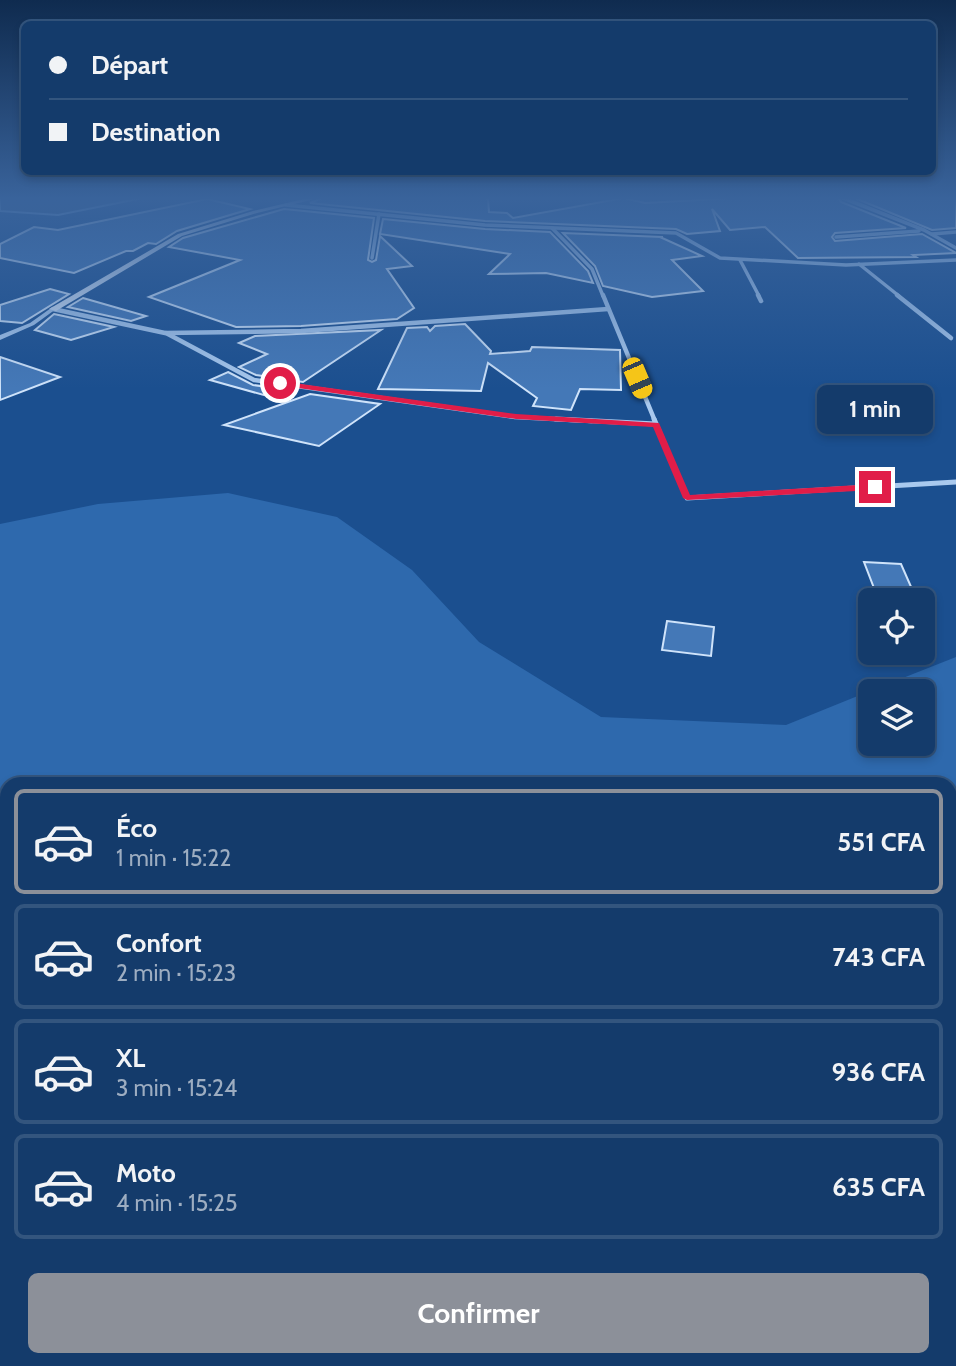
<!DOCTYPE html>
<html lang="fr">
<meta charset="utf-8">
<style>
:root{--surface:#143b6b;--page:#214673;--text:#f1f3f6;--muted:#9dadc1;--line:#33557e;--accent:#8c9099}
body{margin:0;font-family:Cabin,sans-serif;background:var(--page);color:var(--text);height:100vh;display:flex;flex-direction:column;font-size:26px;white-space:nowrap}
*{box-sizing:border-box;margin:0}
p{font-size:23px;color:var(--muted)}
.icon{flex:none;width:38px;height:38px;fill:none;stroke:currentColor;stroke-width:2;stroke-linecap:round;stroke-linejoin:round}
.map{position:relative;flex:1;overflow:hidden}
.side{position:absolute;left:0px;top:777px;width:957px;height:590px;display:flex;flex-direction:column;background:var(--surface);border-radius:21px 21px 0 0;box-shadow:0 4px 10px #0003,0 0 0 2px var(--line)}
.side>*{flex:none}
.banner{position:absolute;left:21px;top:21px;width:915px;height:154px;border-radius:10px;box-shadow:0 4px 10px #0003,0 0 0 2px var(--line);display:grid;align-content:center;height:154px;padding:0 28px;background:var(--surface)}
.controls{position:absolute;left:858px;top:588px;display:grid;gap:14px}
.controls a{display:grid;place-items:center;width:77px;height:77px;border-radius:10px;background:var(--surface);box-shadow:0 4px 10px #0003,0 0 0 2px var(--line);font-size:35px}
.end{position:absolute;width:32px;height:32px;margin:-16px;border:9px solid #e11d48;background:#fff;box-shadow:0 0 0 4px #fff}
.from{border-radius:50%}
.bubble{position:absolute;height:49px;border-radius:10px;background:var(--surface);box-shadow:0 4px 10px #0003,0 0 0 2px var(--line);font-size:23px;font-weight:800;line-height:49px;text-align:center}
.car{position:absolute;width:21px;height:42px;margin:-21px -10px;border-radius:9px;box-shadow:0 0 5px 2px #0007;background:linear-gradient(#f5c518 24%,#345 0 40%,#f5c518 0 76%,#345 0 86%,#f5c518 0)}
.banner b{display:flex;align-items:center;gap:24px;height:66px;font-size:26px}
.banner b+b{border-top:2px solid var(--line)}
.banner i{width:18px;height:18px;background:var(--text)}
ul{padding:12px 0 0;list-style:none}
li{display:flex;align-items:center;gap:21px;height:105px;margin:0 14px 10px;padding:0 14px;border:4px solid var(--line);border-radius:10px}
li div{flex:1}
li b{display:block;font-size:26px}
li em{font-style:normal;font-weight:800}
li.active{border-color:var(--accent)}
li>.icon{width:63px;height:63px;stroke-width:1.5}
.cta{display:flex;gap:14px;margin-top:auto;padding:14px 28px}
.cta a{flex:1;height:80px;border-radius:10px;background:var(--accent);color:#fff;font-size:28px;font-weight:800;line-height:80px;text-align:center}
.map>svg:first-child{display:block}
</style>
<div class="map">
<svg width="956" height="1366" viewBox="0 0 956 1366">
<rect width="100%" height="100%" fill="#1b4f8f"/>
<!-- green -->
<g fill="#2e69ad">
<path d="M 228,493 L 337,517 L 412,570 L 479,642 L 601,717 L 786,725 L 870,691 L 870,744 L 922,744 L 922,691 L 870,691 L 956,657 L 956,917 L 950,917 L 950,784 L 7,784 L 7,1158 L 0,1159 L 0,524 L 98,504 Z"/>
<path d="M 956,1085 L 956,1366 L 207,1366 L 238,1360 L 950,1360 L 950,1087 Z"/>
</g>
<!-- water -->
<g fill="#3c6290" stroke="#9cc4f0" stroke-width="2">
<path d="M 0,198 L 143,198 L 58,215 L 0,211 Z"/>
<path d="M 950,917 L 956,917 L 956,1085 L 950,1087 Z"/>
<path d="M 7,1158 L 7,1360 L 238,1360 L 207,1366 L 0,1366 L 0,1159 Z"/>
</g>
<!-- building -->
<g fill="#4478b7" stroke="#cfe3fa" stroke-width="2">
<path d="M 322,198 L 485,198 L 488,199 L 489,212 L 507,213 L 513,218 L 624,198 L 645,203 L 734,198 L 839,198 L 841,202 L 906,228 L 835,233 L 832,237 L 835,241 L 922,234 L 956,253 L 913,255 L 916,257 L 798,258 L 765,227 L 730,230 L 712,209 L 720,231 L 687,234 L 676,229 L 485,221 L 310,203 Z"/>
<path d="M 855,198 L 956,198 L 956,228 L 932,230 Z"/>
<path d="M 207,199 L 250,209 L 177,231 L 156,244 L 148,243 L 133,251 L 126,251 L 74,273 L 0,258 L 0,244 L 34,227 L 58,230 Z"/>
<path d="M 284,209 L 374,218 L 368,260 L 372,262 L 376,260 L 380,236 L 412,266 L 387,269 L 414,308 L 397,319 L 301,326 L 236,327 L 149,297 L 240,260 L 169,247 L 183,238 Z"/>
<path d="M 383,219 L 485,229 L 550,232 L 588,271 L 593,283 L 546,273 L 489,274 L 510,254 L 380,234 Z"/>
<path d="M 563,233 L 663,237 L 660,237 L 702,256 L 672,260 L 703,291 L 652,297 L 603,286 L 595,266 Z"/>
<path d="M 50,289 L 69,294 L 22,323 L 0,321 L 0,305 Z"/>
<path d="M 83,298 L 146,316 L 131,321 L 68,307 Z"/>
<path d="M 54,314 L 114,327 L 71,340 L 35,330 Z"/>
<path d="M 465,324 L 491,351 L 490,354 L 530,351 L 532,347 L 620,350 L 621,390 L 580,389 L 571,410 L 533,406 L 537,398 L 488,363 L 481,391 L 378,389 L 407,328 L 427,327 L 430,331 L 435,326 Z"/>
<path d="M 381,330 L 303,382 L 256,375 L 239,367 L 267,354 L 239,343 L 255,336 Z"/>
<path d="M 0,357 L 60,377 L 0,400 Z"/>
<path d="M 228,372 L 253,385 L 291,390 L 278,399 L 210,380 Z"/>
<path d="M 310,394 L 380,404 L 319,446 L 224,425 Z"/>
<path d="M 864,562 L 901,564 L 912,589 L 874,588 Z"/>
<path d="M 667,621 L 714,627 L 711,656 L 662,650 Z"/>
</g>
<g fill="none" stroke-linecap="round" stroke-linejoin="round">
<!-- minor-far2 -->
<g stroke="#a9c9ee" stroke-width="3.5">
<path d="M 843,198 L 924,230 L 956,248"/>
<path d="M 286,205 L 485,225 L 676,233 L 720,258 L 846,265 L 956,260"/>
<path d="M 552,228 L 592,269 L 603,296"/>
<path d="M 932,234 L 956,232"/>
<path d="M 836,237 L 919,231"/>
<path d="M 372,258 L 379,214"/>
<path d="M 740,260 L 759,296"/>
<path d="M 859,264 L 899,296"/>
</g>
<!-- minor-far1 -->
<g stroke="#a9c9ee" stroke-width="4.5">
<path d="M 603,295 L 655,421"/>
<path d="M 758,295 L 761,301"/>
<path d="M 897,295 L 951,338"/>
<path d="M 53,309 L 165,333 L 301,331 L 608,309"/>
<path d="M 166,333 L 254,380 L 515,417 L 592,421"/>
</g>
<!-- minor -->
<g stroke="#a9c9ee" stroke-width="5">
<path d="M 556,419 L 656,424"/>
<path d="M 654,419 L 687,498 L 956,482"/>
</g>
<!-- tertiary -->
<path fill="#a9c9ee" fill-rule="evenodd" d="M 51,308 L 56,309 L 34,325 L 0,340 L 0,335 L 30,323 Z"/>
<!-- secondary -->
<path fill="#d6e6fa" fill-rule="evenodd" d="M 308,198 L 319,198 L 257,213 L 182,236 L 56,311 L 49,309 L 178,234 L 253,211 Z"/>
</g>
<!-- sky -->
<linearGradient id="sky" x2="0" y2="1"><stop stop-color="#0f2b4f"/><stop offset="0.51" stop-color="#39639b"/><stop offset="1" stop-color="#39639b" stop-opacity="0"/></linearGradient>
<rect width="956" height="389" fill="url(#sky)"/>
<!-- route -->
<path fill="#e11d48" d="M 280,381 L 516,414 L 659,423 L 690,495 L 875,484 L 880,487 L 875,490 L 687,500 L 683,498 L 653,427 L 516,419 L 277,385 Z"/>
</svg>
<div class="controls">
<a><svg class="icon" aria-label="locate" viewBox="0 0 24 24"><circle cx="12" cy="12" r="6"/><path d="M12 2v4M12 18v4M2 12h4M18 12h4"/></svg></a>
<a><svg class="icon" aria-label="layers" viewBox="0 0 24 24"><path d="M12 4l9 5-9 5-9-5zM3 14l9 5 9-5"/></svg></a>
</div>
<i class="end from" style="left:280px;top:383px"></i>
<i class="end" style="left:875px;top:487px"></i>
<div class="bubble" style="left:817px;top:385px;width:116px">1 min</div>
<i class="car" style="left:637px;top:378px;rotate:157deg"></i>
<div class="banner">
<b><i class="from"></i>Départ</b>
<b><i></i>Destination</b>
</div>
<section class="side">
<ul>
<li class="active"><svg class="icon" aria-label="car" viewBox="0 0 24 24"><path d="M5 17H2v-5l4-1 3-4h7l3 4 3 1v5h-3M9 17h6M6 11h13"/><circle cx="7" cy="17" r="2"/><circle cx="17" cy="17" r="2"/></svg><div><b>Éco</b><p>1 min · 15:22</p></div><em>551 CFA</em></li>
<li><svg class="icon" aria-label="car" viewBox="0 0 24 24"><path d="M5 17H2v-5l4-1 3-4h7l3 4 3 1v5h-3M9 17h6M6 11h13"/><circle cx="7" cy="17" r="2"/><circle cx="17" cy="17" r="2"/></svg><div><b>Confort</b><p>2 min · 15:23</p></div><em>743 CFA</em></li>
<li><svg class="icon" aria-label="car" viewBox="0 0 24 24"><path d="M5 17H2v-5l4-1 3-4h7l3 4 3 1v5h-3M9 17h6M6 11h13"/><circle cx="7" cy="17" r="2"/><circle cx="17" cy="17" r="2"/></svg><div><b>XL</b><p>3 min · 15:24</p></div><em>936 CFA</em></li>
<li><svg class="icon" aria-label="car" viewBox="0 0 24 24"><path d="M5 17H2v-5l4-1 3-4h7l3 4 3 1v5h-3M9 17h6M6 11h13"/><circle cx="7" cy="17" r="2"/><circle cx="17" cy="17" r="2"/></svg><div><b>Moto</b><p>4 min · 15:25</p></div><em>635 CFA</em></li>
</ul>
<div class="cta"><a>Confirmer</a></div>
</section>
</div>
